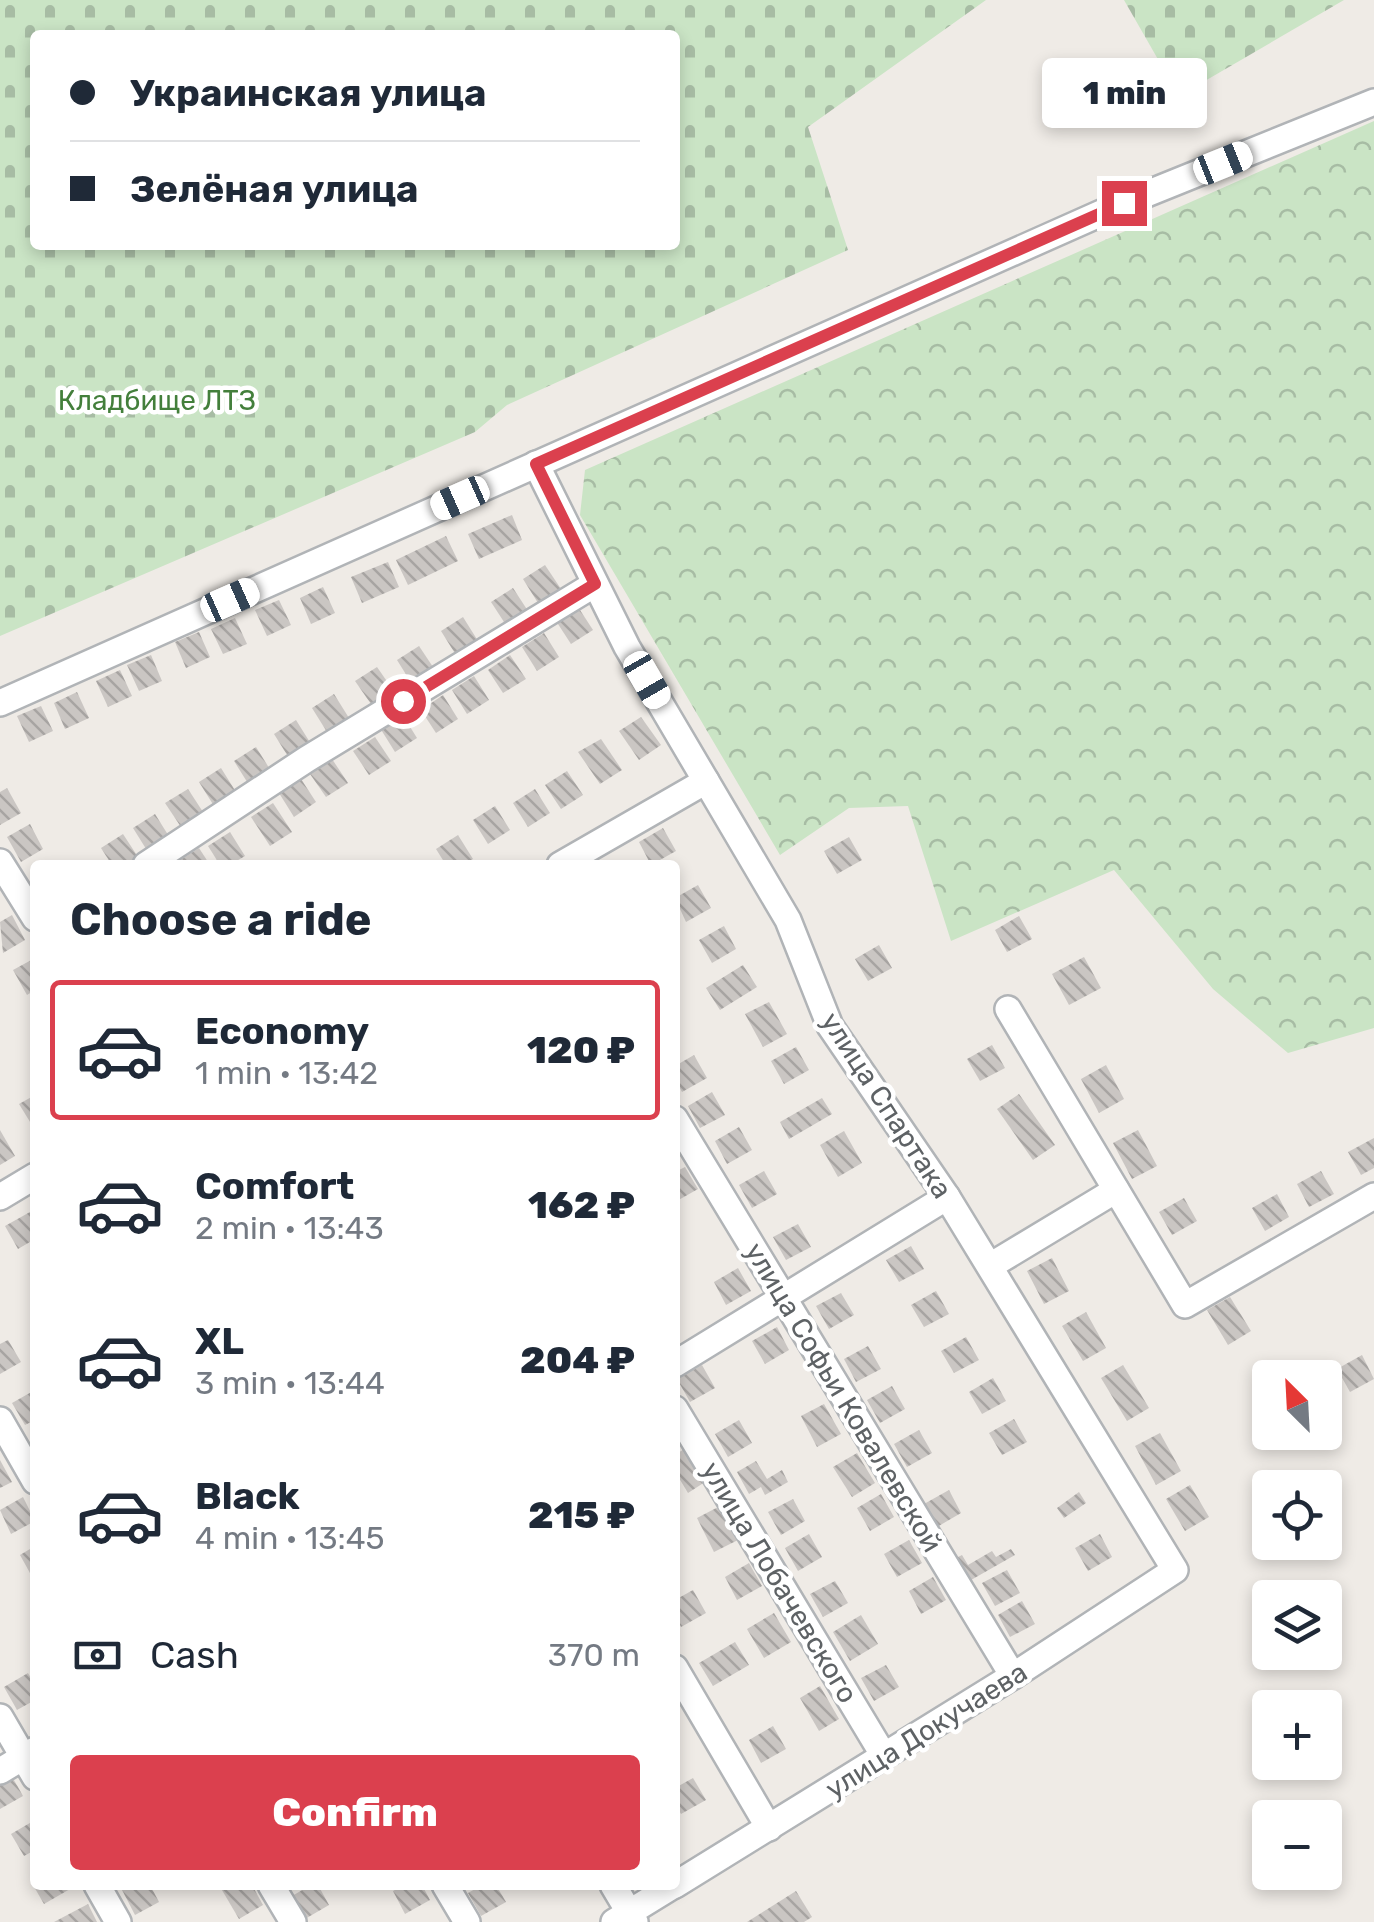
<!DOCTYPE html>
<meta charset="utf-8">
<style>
:root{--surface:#fff;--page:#f2f2f3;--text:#1f2937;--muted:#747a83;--line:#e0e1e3;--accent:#db404e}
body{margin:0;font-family:Rubik,sans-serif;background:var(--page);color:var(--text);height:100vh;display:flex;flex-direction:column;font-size:38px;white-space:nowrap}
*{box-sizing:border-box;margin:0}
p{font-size:32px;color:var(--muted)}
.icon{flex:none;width:55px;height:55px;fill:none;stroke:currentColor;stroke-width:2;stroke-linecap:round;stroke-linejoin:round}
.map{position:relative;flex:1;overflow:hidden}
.details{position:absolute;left:30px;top:860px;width:650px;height:1030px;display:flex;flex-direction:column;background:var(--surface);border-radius:10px;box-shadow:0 5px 15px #0003}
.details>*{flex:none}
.top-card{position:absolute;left:30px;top:30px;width:650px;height:220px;border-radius:10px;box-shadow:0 5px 15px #0003;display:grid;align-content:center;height:220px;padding:0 40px;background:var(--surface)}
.needle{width:65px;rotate:336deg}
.buttons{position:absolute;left:1252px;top:1360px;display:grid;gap:20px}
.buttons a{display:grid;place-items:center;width:90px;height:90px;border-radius:10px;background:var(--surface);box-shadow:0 5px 15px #0003;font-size:50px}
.end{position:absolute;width:45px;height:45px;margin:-22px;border:12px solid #db404e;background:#fff;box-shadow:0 0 0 5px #fff}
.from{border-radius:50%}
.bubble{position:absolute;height:70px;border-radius:10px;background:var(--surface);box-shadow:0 5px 15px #0003;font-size:32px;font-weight:800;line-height:70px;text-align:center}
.car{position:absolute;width:30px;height:60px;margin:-30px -15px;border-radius:12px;box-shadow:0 0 8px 2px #0007;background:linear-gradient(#fff 24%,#345 0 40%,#fff 0 76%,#345 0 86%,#fff 0)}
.top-card b{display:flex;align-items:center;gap:35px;height:95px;font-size:38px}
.top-card b+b{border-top:2px solid var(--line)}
.top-card i{width:25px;height:25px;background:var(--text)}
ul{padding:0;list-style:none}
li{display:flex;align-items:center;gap:30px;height:140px;margin:0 20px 15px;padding:0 20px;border:5px solid transparent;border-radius:10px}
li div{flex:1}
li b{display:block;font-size:38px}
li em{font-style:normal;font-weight:800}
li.current{border-color:var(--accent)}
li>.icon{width:90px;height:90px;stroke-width:1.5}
h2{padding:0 40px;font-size:45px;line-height:120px}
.pay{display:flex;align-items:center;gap:25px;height:110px;padding:0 40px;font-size:38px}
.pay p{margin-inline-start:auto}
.primary-button{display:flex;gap:20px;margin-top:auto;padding:20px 40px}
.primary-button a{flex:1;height:115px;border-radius:10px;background:var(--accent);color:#fff;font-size:40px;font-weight:800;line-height:115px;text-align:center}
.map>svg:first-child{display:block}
</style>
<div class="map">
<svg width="1374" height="1922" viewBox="0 0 1374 1922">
<defs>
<pattern id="forest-crowns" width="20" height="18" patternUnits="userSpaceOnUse" patternTransform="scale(2.5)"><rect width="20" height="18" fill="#cae4c5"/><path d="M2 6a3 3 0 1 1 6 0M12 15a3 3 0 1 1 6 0" fill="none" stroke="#a7bca4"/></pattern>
<pattern id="cemetery-stones" width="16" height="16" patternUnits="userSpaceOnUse" patternTransform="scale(2.5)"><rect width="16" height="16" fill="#cae4c5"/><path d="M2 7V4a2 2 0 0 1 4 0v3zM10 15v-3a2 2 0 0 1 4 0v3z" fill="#a7bca4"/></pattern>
<pattern id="building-back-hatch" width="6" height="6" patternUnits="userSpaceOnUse" patternTransform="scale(2.5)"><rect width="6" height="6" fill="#cac6c3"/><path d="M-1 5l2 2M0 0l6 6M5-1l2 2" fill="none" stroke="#a7a4a2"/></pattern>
</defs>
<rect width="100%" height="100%" fill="#efebe6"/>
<!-- forest -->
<path fill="url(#forest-crowns)" d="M 1374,121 L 1374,1028 L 1288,1053 L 1213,989 L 1114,870 L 951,941 L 908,806 L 849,808 L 780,855 L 580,515 L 585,470 Z"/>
<!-- cemetery -->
<g fill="url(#cemetery-stones)" fill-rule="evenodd">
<path d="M 0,0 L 986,0 L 808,127 L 848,250 L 507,405 L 475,432 L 0,636 ZM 35,35 L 675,35 L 675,245 L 35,245 Z"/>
<path d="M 1124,0 L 1344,0 L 1179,96 Z"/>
</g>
<!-- building -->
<g fill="url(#building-back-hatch)">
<path d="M 512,515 L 522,540 L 479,559 L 468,534 Z"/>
<path d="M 446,536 L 458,561 L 408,585 L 396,560 Z"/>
<path d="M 388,562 L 399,587 L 362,603 L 351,577 Z"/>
<path d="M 545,565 L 561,589 L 538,603 L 523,579 Z"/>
<path d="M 323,587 L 335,613 L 311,624 L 300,598 Z"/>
<path d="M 513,588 L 528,611 L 506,625 L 491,602 Z"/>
<path d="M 279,600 L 291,625 L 267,636 L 255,610 Z"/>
<path d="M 578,607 L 593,630 L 571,644 L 556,621 Z"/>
<path d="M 463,617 L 478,641 L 456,655 L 441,631 Z"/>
<path d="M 235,618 L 247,644 L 223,654 L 211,629 Z"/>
<path d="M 199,632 L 210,657 L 186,668 L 175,642 Z"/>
<path d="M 544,633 L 559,657 L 537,671 L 522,647 Z"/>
<path d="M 419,646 L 435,670 L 412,684 L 397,660 Z"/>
<path d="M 151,655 L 162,681 L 139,691 L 127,665 Z"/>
<path d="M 510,655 L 526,679 L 503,693 L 488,670 Z"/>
<path d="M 377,667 L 393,690 L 371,704 L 355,681 Z"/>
<path d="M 120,670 L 132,696 L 108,707 L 96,681 Z"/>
<path d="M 474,676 L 489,700 L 467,714 L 452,690 Z"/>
<path d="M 77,692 L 89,718 L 65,729 L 54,703 Z"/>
<path d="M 334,694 L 349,718 L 327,732 L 312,708 Z"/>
<path d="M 443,695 L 458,719 L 436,733 L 421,710 Z"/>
<path d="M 41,706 L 53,731 L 29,742 L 17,716 Z"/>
<path d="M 402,714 L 417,738 L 395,752 L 380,728 Z"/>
<path d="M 641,717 L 661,745 L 639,760 L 619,731 Z"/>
<path d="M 296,720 L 311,744 L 289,758 L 274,734 Z"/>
<path d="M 375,737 L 391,761 L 369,775 L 353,751 Z"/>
<path d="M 601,739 L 622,770 L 600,784 L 578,752 Z"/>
<path d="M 256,747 L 271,771 L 249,785 L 234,761 Z"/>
<path d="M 332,759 L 348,783 L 326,797 L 310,774 Z"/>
<path d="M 221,768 L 236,792 L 214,806 L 199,782 Z"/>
<path d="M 567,771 L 583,795 L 561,809 L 545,785 Z"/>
<path d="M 301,779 L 316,802 L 294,817 L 279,793 Z"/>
<path d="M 7,788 L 21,813 L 0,825 L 0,792 Z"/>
<path d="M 188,789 L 203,812 L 181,827 L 165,803 Z"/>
<path d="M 535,789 L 550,813 L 528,827 L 513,803 Z"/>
<path d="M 273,803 L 292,832 L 270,846 L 251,817 Z"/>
<path d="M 495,806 L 510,830 L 488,844 L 473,820 Z"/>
<path d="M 155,814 L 170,838 L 148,852 L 133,828 Z"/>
<path d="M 30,824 L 43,849 L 21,862 L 7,837 Z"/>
<path d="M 663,828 L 676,851 L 651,865 L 639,842 Z"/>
<path d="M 230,832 L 245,856 L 230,865 L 220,865 L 208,846 Z"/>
<path d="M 123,834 L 138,857 L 126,865 L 112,865 L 101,848 Z"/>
<path d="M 458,835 L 473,859 L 463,865 L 446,865 L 436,849 Z"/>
<path d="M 849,837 L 862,860 L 837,874 L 824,851 Z"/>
<path d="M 199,848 L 210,865 L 179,865 L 177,862 Z"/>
<path d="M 698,885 L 711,908 L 686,922 L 675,898 Z"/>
<path d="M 12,915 L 25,940 L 3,953 L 0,922 Z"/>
<path d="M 1019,916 L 1032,939 L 1007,952 L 995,930 Z"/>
<path d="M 724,926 L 736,949 L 712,963 L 699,940 Z"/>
<path d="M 879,945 L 892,968 L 868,981 L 855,959 Z"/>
<path d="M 1084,957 L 1101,988 L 1069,1005 L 1052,974 Z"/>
<path d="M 35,958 L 35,990 L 27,995 L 13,970 Z"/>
<path d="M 743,965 L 757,987 L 720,1010 L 706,988 Z"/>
<path d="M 769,1002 L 787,1034 L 763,1047 L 745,1014 Z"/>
<path d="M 992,1045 L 1005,1068 L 980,1081 L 967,1059 Z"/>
<path d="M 796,1047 L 809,1070 L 784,1084 L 771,1061 Z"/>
<path d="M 694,1055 L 707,1078 L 682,1092 L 675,1079 L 675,1066 Z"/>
<path d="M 1106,1065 L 1124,1099 L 1099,1113 L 1081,1079 Z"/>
<path d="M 712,1092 L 725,1115 L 700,1128 L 688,1106 Z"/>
<path d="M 1019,1094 L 1055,1145 L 1033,1160 L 997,1109 Z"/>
<path d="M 35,1095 L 35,1130 L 19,1104 Z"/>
<path d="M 822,1098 L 832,1114 L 789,1139 L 780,1122 Z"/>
<path d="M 739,1127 L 752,1150 L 727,1164 L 715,1141 Z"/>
<path d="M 0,1130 L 15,1156 L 0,1165 Z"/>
<path d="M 1138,1130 L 1157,1166 L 1132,1179 L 1113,1143 Z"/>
<path d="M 844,1131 L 862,1163 L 838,1177 L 820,1145 Z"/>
<path d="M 1374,1138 L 1374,1168 L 1361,1175 L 1348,1152 Z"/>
<path d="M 685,1167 L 698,1189 L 675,1202 L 675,1172 Z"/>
<path d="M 764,1171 L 777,1194 L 752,1208 L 739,1185 Z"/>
<path d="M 1321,1171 L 1334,1194 L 1309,1207 L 1297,1184 Z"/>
<path d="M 1277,1194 L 1289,1217 L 1265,1231 L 1252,1208 Z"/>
<path d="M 1184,1198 L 1197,1221 L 1172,1235 L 1159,1212 Z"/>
<path d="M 30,1212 L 35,1222 L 35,1239 L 18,1249 L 5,1226 Z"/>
<path d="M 798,1224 L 811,1247 L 786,1260 L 773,1237 Z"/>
<path d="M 911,1246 L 924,1269 L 899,1282 L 886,1260 Z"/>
<path d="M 1052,1258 L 1069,1291 L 1044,1304 L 1027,1271 Z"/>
<path d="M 738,1268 L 751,1291 L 726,1305 L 714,1282 Z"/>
<path d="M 936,1291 L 949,1314 L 924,1327 L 911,1305 Z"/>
<path d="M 841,1293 L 854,1315 L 829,1329 L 816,1306 Z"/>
<path d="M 1230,1297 L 1251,1331 L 1228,1345 L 1207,1310 Z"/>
<path d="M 1086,1312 L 1106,1348 L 1083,1361 L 1062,1326 Z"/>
<path d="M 777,1327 L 789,1350 L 765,1364 L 752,1341 Z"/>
<path d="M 966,1337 L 979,1360 L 954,1373 L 941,1351 Z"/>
<path d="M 8,1340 L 21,1362 L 0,1374 L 0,1344 Z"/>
<path d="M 868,1346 L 881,1369 L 856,1382 L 844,1359 Z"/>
<path d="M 1362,1355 L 1374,1379 L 1350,1392 L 1337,1369 Z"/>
<path d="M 702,1365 L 715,1388 L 690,1402 L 677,1379 Z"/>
<path d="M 1123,1365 L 1149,1408 L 1127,1421 L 1101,1378 Z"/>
<path d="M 993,1378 L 1006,1401 L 982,1414 L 969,1392 Z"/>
<path d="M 892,1386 L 905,1409 L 880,1423 L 867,1400 Z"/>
<path d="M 35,1390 L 35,1420 L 25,1425 L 12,1403 Z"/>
<path d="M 824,1404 L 841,1434 L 817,1447 L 801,1416 Z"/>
<path d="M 1014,1419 L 1027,1442 L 1002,1455 L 989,1433 Z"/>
<path d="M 739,1420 L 752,1443 L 728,1457 L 715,1434 Z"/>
<path d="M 919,1430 L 932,1453 L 907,1467 L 894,1444 Z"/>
<path d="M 1160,1433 L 1181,1471 L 1156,1485 L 1135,1446 Z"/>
<path d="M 684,1449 L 705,1482 L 688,1493 L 679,1478 L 675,1481 L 675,1455 Z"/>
<path d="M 857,1453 L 875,1483 L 852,1497 L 833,1467 Z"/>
<path d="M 0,1460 L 12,1482 L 0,1488 Z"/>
<path d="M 756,1461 L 767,1479 L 782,1470 L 788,1482 L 765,1495 L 761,1487 L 749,1494 L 737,1472 Z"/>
<path d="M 1190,1485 L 1209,1517 L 1185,1531 L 1166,1499 Z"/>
<path d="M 949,1490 L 961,1513 L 937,1527 L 924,1504 Z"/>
<path d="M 1079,1492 L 1086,1503 L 1064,1518 L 1057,1508 Z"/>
<path d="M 881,1494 L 894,1517 L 870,1531 L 857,1508 Z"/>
<path d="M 23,1497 L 35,1521 L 11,1534 L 0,1510 Z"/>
<path d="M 793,1499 L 805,1521 L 781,1535 L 768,1512 Z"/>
<path d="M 722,1505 L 738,1540 L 714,1552 L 697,1518 Z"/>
<path d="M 809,1534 L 822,1557 L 798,1571 L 785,1548 Z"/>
<path d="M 1100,1534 L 1112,1557 L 1088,1571 L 1075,1548 Z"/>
<path d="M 909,1540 L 922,1563 L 897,1577 L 884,1554 Z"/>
<path d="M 35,1546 L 35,1582 L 20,1555 Z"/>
<path d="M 1011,1549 L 1015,1555 L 964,1584 L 950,1561 L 962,1555 L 968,1565 L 992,1551 L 996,1557 Z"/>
<path d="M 749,1563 L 762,1586 L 737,1600 L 725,1577 Z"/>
<path d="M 1007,1570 L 1020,1593 L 995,1606 L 982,1583 Z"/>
<path d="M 933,1577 L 946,1600 L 921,1614 L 909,1591 Z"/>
<path d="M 835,1581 L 848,1603 L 823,1617 L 810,1594 Z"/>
<path d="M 693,1590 L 706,1613 L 681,1627 L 675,1615 L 675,1600 Z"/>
<path d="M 1022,1601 L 1035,1624 L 1010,1637 L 998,1615 Z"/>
<path d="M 774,1613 L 791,1642 L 764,1658 L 747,1629 Z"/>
<path d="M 861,1615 L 878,1644 L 850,1661 L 833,1632 Z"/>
<path d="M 735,1642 L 749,1665 L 713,1686 L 699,1663 Z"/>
<path d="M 886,1665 L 899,1687 L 874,1701 L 861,1678 Z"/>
<path d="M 28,1673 L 35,1685 L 35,1700 L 17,1710 L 4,1687 Z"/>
<path d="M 820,1686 L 839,1719 L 819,1731 L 800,1698 Z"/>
<path d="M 773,1726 L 786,1749 L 761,1763 L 749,1740 Z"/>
<path d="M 10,1773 L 23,1796 L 0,1809 L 0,1779 Z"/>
<path d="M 693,1778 L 706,1800 L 681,1814 L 675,1803 L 675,1788 Z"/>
<path d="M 35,1820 L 35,1850 L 24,1856 L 11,1834 Z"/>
<path d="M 33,1885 L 77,1885 L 44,1904 Z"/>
<path d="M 123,1885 L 150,1885 L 159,1902 L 135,1915 L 120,1886 Z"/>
<path d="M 219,1885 L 252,1885 L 263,1905 L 239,1919 Z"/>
<path d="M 311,1885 L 318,1885 L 329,1905 L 305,1919 L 292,1896 Z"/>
<path d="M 404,1885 L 422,1885 L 430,1900 L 405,1914 L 393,1891 Z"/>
<path d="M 482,1885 L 496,1885 L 506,1902 L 481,1916 L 468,1893 Z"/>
<path d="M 796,1891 L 812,1917 L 804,1922 L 747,1922 Z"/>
<path d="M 88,1904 L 97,1922 L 54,1922 Z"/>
</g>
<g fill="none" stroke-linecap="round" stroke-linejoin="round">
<defs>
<g id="minor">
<path d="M 536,464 L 627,647 L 788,920 L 830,1026 L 947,1197 L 1175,1570 L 1013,1676 L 675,1885"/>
<path d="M 0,703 L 1124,203 L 1374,102"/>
<path d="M 0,862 L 35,918"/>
<path d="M 146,865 L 307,759 L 595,584"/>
<path d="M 560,865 L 706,781"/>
<path d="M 1008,1009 L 1185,1305 L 1374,1196"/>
<path d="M 675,1119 L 1013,1676"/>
<path d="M 0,1197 L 35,1176"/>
<path d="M 990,1266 L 1116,1190"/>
<path d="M 675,1364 L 947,1197"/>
<path d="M 675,1409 L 884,1756"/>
<path d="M 0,1420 L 35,1481"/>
<path d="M 675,1668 L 769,1828"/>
<path d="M 0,1717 L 35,1777"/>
<path d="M 0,1771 L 35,1750"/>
<path d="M 97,1885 L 118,1922"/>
<path d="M 271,1885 L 293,1922"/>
<path d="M 445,1885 L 467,1922"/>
<path d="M 613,1885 L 635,1922"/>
<path d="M 614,1922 L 674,1885"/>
</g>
</defs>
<!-- minor casing -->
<use href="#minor" stroke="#b1b4b7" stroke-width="30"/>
<!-- minor -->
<use href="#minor" stroke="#fff" stroke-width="25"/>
</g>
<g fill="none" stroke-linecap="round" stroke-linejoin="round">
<!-- route -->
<path stroke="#db404e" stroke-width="12" d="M 403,701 L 595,584 L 536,464 L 1124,203"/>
</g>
<g text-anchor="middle" stroke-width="9" stroke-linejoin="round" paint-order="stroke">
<!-- park labels -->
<g font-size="28" fill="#437f3b" stroke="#fff">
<text x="157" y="410">Кладбище ЛТЗ</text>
</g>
<!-- street labels -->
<g font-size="28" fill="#5e6265" stroke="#fff">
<text transform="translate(887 1105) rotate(57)" y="10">улица Спартака</text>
<text transform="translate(844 1397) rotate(59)" y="10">улица Софьи Ковалевской</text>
<text transform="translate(780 1582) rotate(59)" y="10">улица Лобачевского</text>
<text transform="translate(926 1730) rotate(-32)" y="10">улица Докучаева</text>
</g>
</g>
</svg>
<div class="buttons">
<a><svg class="needle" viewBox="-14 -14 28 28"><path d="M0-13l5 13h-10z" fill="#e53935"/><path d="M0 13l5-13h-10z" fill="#747a83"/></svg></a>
<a><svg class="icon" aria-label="locate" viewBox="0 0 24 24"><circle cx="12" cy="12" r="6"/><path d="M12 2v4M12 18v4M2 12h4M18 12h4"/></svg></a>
<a><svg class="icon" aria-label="layers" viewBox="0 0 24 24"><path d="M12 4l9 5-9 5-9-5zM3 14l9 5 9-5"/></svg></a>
<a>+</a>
<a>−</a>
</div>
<i class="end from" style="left:403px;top:701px"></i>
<i class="end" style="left:1124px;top:203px"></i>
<div class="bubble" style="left:1042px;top:58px;width:165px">1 min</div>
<i class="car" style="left:1223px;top:163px;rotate:68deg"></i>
<i class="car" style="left:460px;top:498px;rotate:246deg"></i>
<i class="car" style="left:230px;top:600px;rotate:66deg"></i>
<i class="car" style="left:647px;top:680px;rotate:150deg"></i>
<div class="top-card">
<b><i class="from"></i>Украинская улица</b>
<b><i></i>Зелёная улица</b>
</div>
<section class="details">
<h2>Choose a ride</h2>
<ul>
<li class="current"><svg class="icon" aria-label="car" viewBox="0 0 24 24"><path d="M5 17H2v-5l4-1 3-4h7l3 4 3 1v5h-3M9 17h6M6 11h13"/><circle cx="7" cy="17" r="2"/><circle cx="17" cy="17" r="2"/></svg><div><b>Economy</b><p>1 min · 13:42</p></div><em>120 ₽</em></li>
<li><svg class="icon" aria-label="car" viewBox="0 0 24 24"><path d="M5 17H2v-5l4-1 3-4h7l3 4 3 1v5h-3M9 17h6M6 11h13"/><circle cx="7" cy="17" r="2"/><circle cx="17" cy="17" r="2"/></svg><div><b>Comfort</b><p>2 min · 13:43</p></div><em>162 ₽</em></li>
<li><svg class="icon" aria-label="car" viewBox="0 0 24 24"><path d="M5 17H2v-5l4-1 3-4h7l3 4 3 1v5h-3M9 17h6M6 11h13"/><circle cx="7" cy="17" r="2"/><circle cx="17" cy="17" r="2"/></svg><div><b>XL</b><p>3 min · 13:44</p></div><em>204 ₽</em></li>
<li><svg class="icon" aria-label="car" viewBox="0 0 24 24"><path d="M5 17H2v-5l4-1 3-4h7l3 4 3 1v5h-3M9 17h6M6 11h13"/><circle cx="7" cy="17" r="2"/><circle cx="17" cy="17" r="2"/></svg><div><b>Black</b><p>4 min · 13:45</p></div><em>215 ₽</em></li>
</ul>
<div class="pay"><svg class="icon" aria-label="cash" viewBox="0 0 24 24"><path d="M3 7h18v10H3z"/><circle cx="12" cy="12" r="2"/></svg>Cash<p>370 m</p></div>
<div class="primary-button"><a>Confirm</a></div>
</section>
</div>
